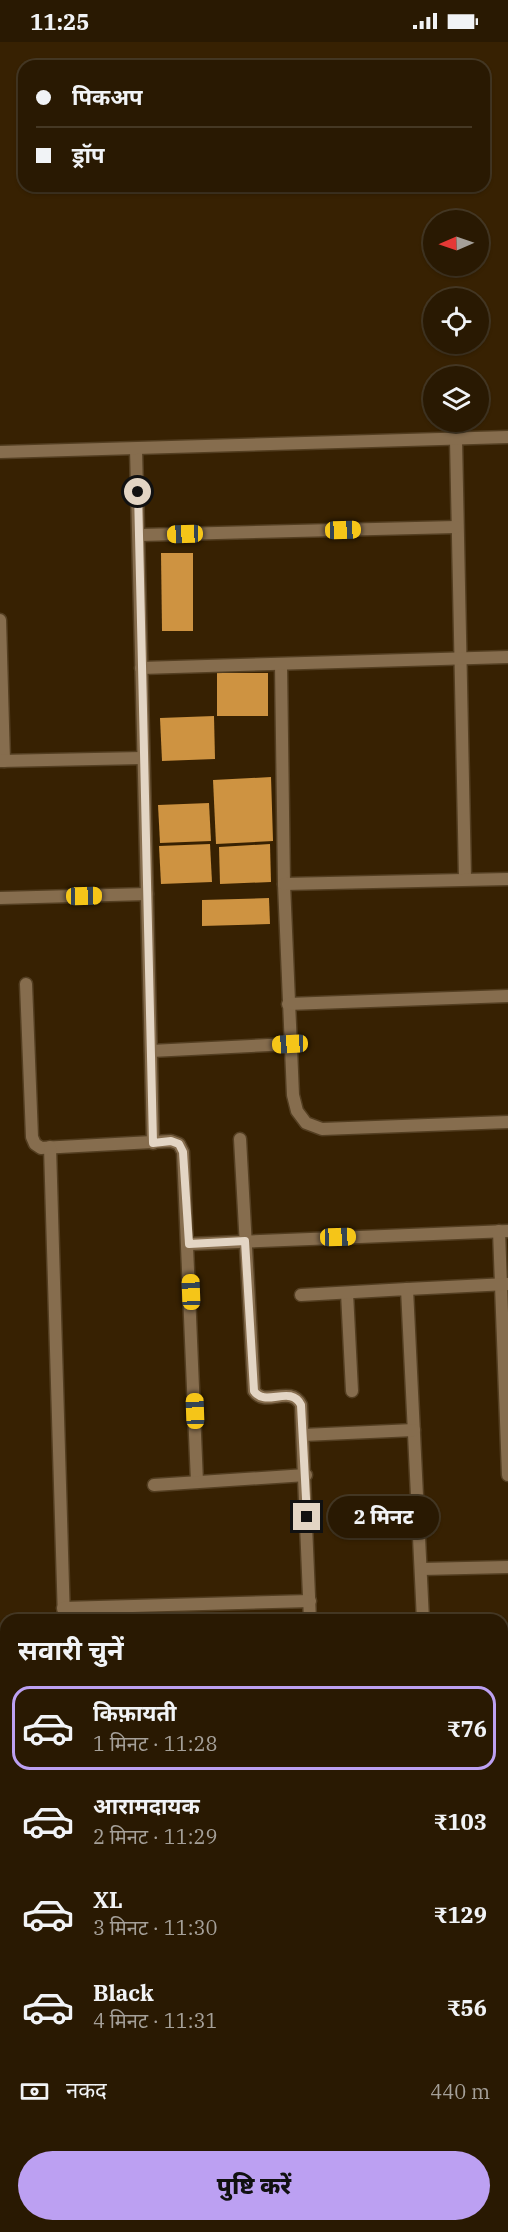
<!DOCTYPE html>
<html lang="hi">
<meta charset="utf-8">
<style>
:root{--surface:#291902;--page:#31220c;--text:#f1f3f6;--muted:#a5a099;--line:#453824;--accent:#bca0f2}
body{margin:0;font-family:"IBM Plex Serif","Noto Sans Devanagari",serif;background:var(--page);color:var(--text);height:100vh;display:flex;flex-direction:column;font-size:22px;white-space:nowrap}
*{box-sizing:border-box;margin:0}
p{font-size:20px;color:var(--muted)}
.icon{flex:none;width:33px;height:33px;fill:none;stroke:currentColor;stroke-width:2;stroke-linecap:round;stroke-linejoin:round}
.map{position:relative;flex:1;overflow:hidden}
.sheet{position:absolute;left:0px;top:1572px;width:508px;height:618px;display:flex;flex-direction:column;background:var(--surface);border-radius:18px 18px 0 0;box-shadow:0 2px 4px #0004,0 0 0 2px var(--line)}
.sheet>*{flex:none}
.top-card{position:absolute;left:18px;top:18px;width:472px;height:132px;border-radius:18px;box-shadow:0 2px 4px #0004,0 0 0 2px var(--line);display:grid;align-content:center;height:132px;padding:0 18px;background:var(--surface)}
.needle{width:39px;rotate:268deg}
.tools{position:absolute;left:423px;top:168px;display:grid;gap:12px}
.tools a{display:grid;place-items:center;width:66px;height:66px;border-radius:50%;background:var(--surface);box-shadow:0 2px 4px #0004,0 0 0 2px var(--line);font-size:30px}
.end{position:absolute;width:27px;height:27px;margin:-14px;border:8px solid #e3d5c4;background:#111;box-shadow:0 0 0 3px #111}
.from{border-radius:50%}
.bubble{position:absolute;height:42px;border-radius:21px;background:var(--surface);box-shadow:0 2px 4px #0004,0 0 0 2px var(--line);font-size:20px;font-weight:800;line-height:42px;text-align:center}
.car{position:absolute;width:18px;height:36px;margin:-18px -9px;border-radius:8px;box-shadow:0 0 4px 2px #0007;background:linear-gradient(#f5c518 24%,#345 0 40%,#f5c518 0 76%,#345 0 86%,#f5c518 0)}
.top-card b{display:flex;align-items:center;gap:21px;height:57px;font-size:22px}
.top-card b+b{border-top:2px solid var(--line)}
.top-card i{width:15px;height:15px;background:var(--text)}
ul{padding:0;list-style:none}
li{display:flex;align-items:center;gap:18px;height:84px;margin:0 12px 9px;padding:0 6px;border:3px solid transparent;border-radius:18px}
li div{flex:1}
li b{display:block;font-size:22px}
li em{font-style:normal;font-weight:800}
li.active{border-color:var(--accent)}
li>.icon{width:54px;height:54px;stroke-width:1.5}
h2{padding:0 18px;font-size:27px;line-height:72px}
.pay{display:flex;align-items:center;gap:15px;height:66px;padding:0 18px;font-size:22px}
.pay p{margin-inline-start:auto}
.primary-button{display:flex;gap:12px;margin-top:auto;padding:12px 18px}
.primary-button a{flex:1;height:69px;border-radius:36px;background:var(--accent);color:#111;font-size:24px;font-weight:800;line-height:69px;text-align:center}
.status{display:flex;justify-content:space-between;align-items:center;height:42px;padding:0 30px;background:var(--surface);direction:ltr}
.status svg{height:16px;fill:currentColor}
.map>svg:first-child{display:block}
</style>
<div class="status"><b>11:25</b><svg viewBox="0 0 49 12"><path d="M0 12V9h3v3zM5 12V6h3v6zM10 12V3h3v9zM15 12V0h3v12zM26 1h20v11H26zM47 4h2v5h-2z"/></svg></div>
<div class="map">
<svg width="508" height="2190" viewBox="0 0 508 2190">
<rect width="100%" height="100%" fill="#372102"/>
<!-- building -->
<g fill="#ce9341">
<path d="M 161,511 L 193,511 L 193,589 L 162,589 Z"/>
<rect x="217" y="631" width="51" height="43"/>
<path d="M 214,674 L 215,717 L 162,719 L 160,676 Z"/>
<path d="M 271,735 L 273,799 L 216,802 L 213,738 Z"/>
<path d="M 209,761 L 211,799 L 160,801 L 158,763 Z"/>
<path d="M 210,802 L 212,840 L 161,842 L 159,804 Z"/>
<path d="M 270,802 L 271,840 L 220,842 L 219,805 Z"/>
<path d="M 269,856 L 270,882 L 202,884 L 202,858 Z"/>
</g>
<g fill="none" stroke-linecap="round" stroke-linejoin="round">
<defs>
<g id="street">
<path d="M 456,398 L 465,837"/>
<path d="M 136,407 L 153,1101"/>
<path d="M 0,410 L 508,395"/>
<path d="M 140,493 L 456,485"/>
<path d="M 0,578 L 4,719"/>
<path d="M 281,623 L 284,842 L 293,1053 L 297,1069 L 306,1081 L 322,1087 L 508,1080"/>
<path d="M 141,626 L 508,615"/>
<path d="M 0,719 L 142,716"/>
<path d="M 284,842 L 508,837"/>
<path d="M 0,856 L 147,852"/>
<path d="M 26,942 L 32,1095 L 35,1102 L 41,1106 L 171,1099 L 179,1102 L 183,1110 L 197,1440"/>
<path d="M 288,962 L 508,954"/>
<path d="M 151,1009 L 290,1002"/>
<path d="M 240,1097 L 254,1349 C 265,1366 290,1342 301,1363 L 310,1578"/>
<path d="M 50,1105 L 64,1578"/>
<path d="M 499,1189 L 508,1433"/>
<path d="M 189,1202 L 508,1189"/>
<path d="M 407,1247 L 507,1242"/>
<path d="M 347,1251 L 352,1349"/>
<path d="M 301,1253 L 407,1247 L 423,1578"/>
<path d="M 303,1393 L 414,1388"/>
<path d="M 154,1443 L 306,1433"/>
<path d="M 422,1527 L 508,1525"/>
<path d="M 63,1566 L 310,1559"/>
<path d="M 0,1710 L 6,1710"/>
<path d="M 502,1821 L 508,1821"/>
<path d="M 0,1831 L 6,1831"/>
<path d="M 502,1875 L 508,1875"/>
<path d="M 0,1919 L 6,1919"/>
<path d="M 502,1990 L 508,1988"/>
<path d="M 0,2031 L 6,2031"/>
<path d="M 502,2062 L 508,2060"/>
<path d="M 0,2163 L 6,2163"/>
<path d="M 401,2184 L 406,2190"/>
</g>
</defs>
<!-- street casing -->
<use href="#street" stroke="#533e21" stroke-width="15"/>
<!-- street -->
<use href="#street" stroke="#866d4e" stroke-width="12"/>
</g>
<g fill="none" stroke-linecap="round" stroke-linejoin="round">
<!-- route -->
<path stroke="#e3d5c4" stroke-width="8" d="M 138,450 L 153,1101 L 171,1099 L 179,1102 L 183,1110 L 189,1202 L 245,1199 L 254,1349 C 265,1366 291,1342 301,1363 L 307,1475"/>
</g>
</svg>
<div class="tools">
<a><svg class="needle" viewBox="-14 -14 28 28"><path d="M0-13l5 13h-10z" fill="#e53935"/><path d="M0 13l5-13h-10z" fill="#a5a099"/></svg></a>
<a><svg class="icon" aria-label="locate" viewBox="0 0 24 24"><circle cx="12" cy="12" r="6"/><path d="M12 2v4M12 18v4M2 12h4M18 12h4"/></svg></a>
<a><svg class="icon" aria-label="layers" viewBox="0 0 24 24"><path d="M12 4l9 5-9 5-9-5zM3 14l9 5 9-5"/></svg></a>
</div>
<i class="end from" style="left:138px;top:450px"></i>
<i class="end" style="left:307px;top:1475px"></i>
<div class="bubble" style="left:328px;top:1454px;width:111px">2 मिनट</div>
<i class="car" style="left:343px;top:488px;rotate:88deg"></i>
<i class="car" style="left:185px;top:492px;rotate:268deg"></i>
<i class="car" style="left:84px;top:854px;rotate:89deg"></i>
<i class="car" style="left:290px;top:1002px;rotate:267deg"></i>
<i class="car" style="left:338px;top:1195px;rotate:88deg"></i>
<i class="car" style="left:191px;top:1250px;rotate:358deg"></i>
<i class="car" style="left:195px;top:1369px;rotate:358deg"></i>
<div class="top-card">
<b><i class="from"></i>पिकअप</b>
<b><i></i>ड्रॉप</b>
</div>
<section class="sheet">
<h2>सवारी चुनें</h2>
<ul>
<li class="active"><svg class="icon" aria-label="car" viewBox="0 0 24 24"><path d="M5 17H2v-5l4-1 3-4h7l3 4 3 1v5h-3M9 17h6M6 11h13"/><circle cx="7" cy="17" r="2"/><circle cx="17" cy="17" r="2"/></svg><div><b>किफ़ायती</b><p>1 मिनट · 11:28</p></div><em>₹76</em></li>
<li><svg class="icon" aria-label="car" viewBox="0 0 24 24"><path d="M5 17H2v-5l4-1 3-4h7l3 4 3 1v5h-3M9 17h6M6 11h13"/><circle cx="7" cy="17" r="2"/><circle cx="17" cy="17" r="2"/></svg><div><b>आरामदायक</b><p>2 मिनट · 11:29</p></div><em>₹103</em></li>
<li><svg class="icon" aria-label="car" viewBox="0 0 24 24"><path d="M5 17H2v-5l4-1 3-4h7l3 4 3 1v5h-3M9 17h6M6 11h13"/><circle cx="7" cy="17" r="2"/><circle cx="17" cy="17" r="2"/></svg><div><b>XL</b><p>3 मिनट · 11:30</p></div><em>₹129</em></li>
<li><svg class="icon" aria-label="car" viewBox="0 0 24 24"><path d="M5 17H2v-5l4-1 3-4h7l3 4 3 1v5h-3M9 17h6M6 11h13"/><circle cx="7" cy="17" r="2"/><circle cx="17" cy="17" r="2"/></svg><div><b>Black</b><p>4 मिनट · 11:31</p></div><em>₹56</em></li>
</ul>
<div class="pay"><svg class="icon" aria-label="cash" viewBox="0 0 24 24"><path d="M3 7h18v10H3z"/><circle cx="12" cy="12" r="2"/></svg>नकद<p>440 m</p></div>
<div class="primary-button"><a>पुष्टि करें</a></div>
</section>
</div>
